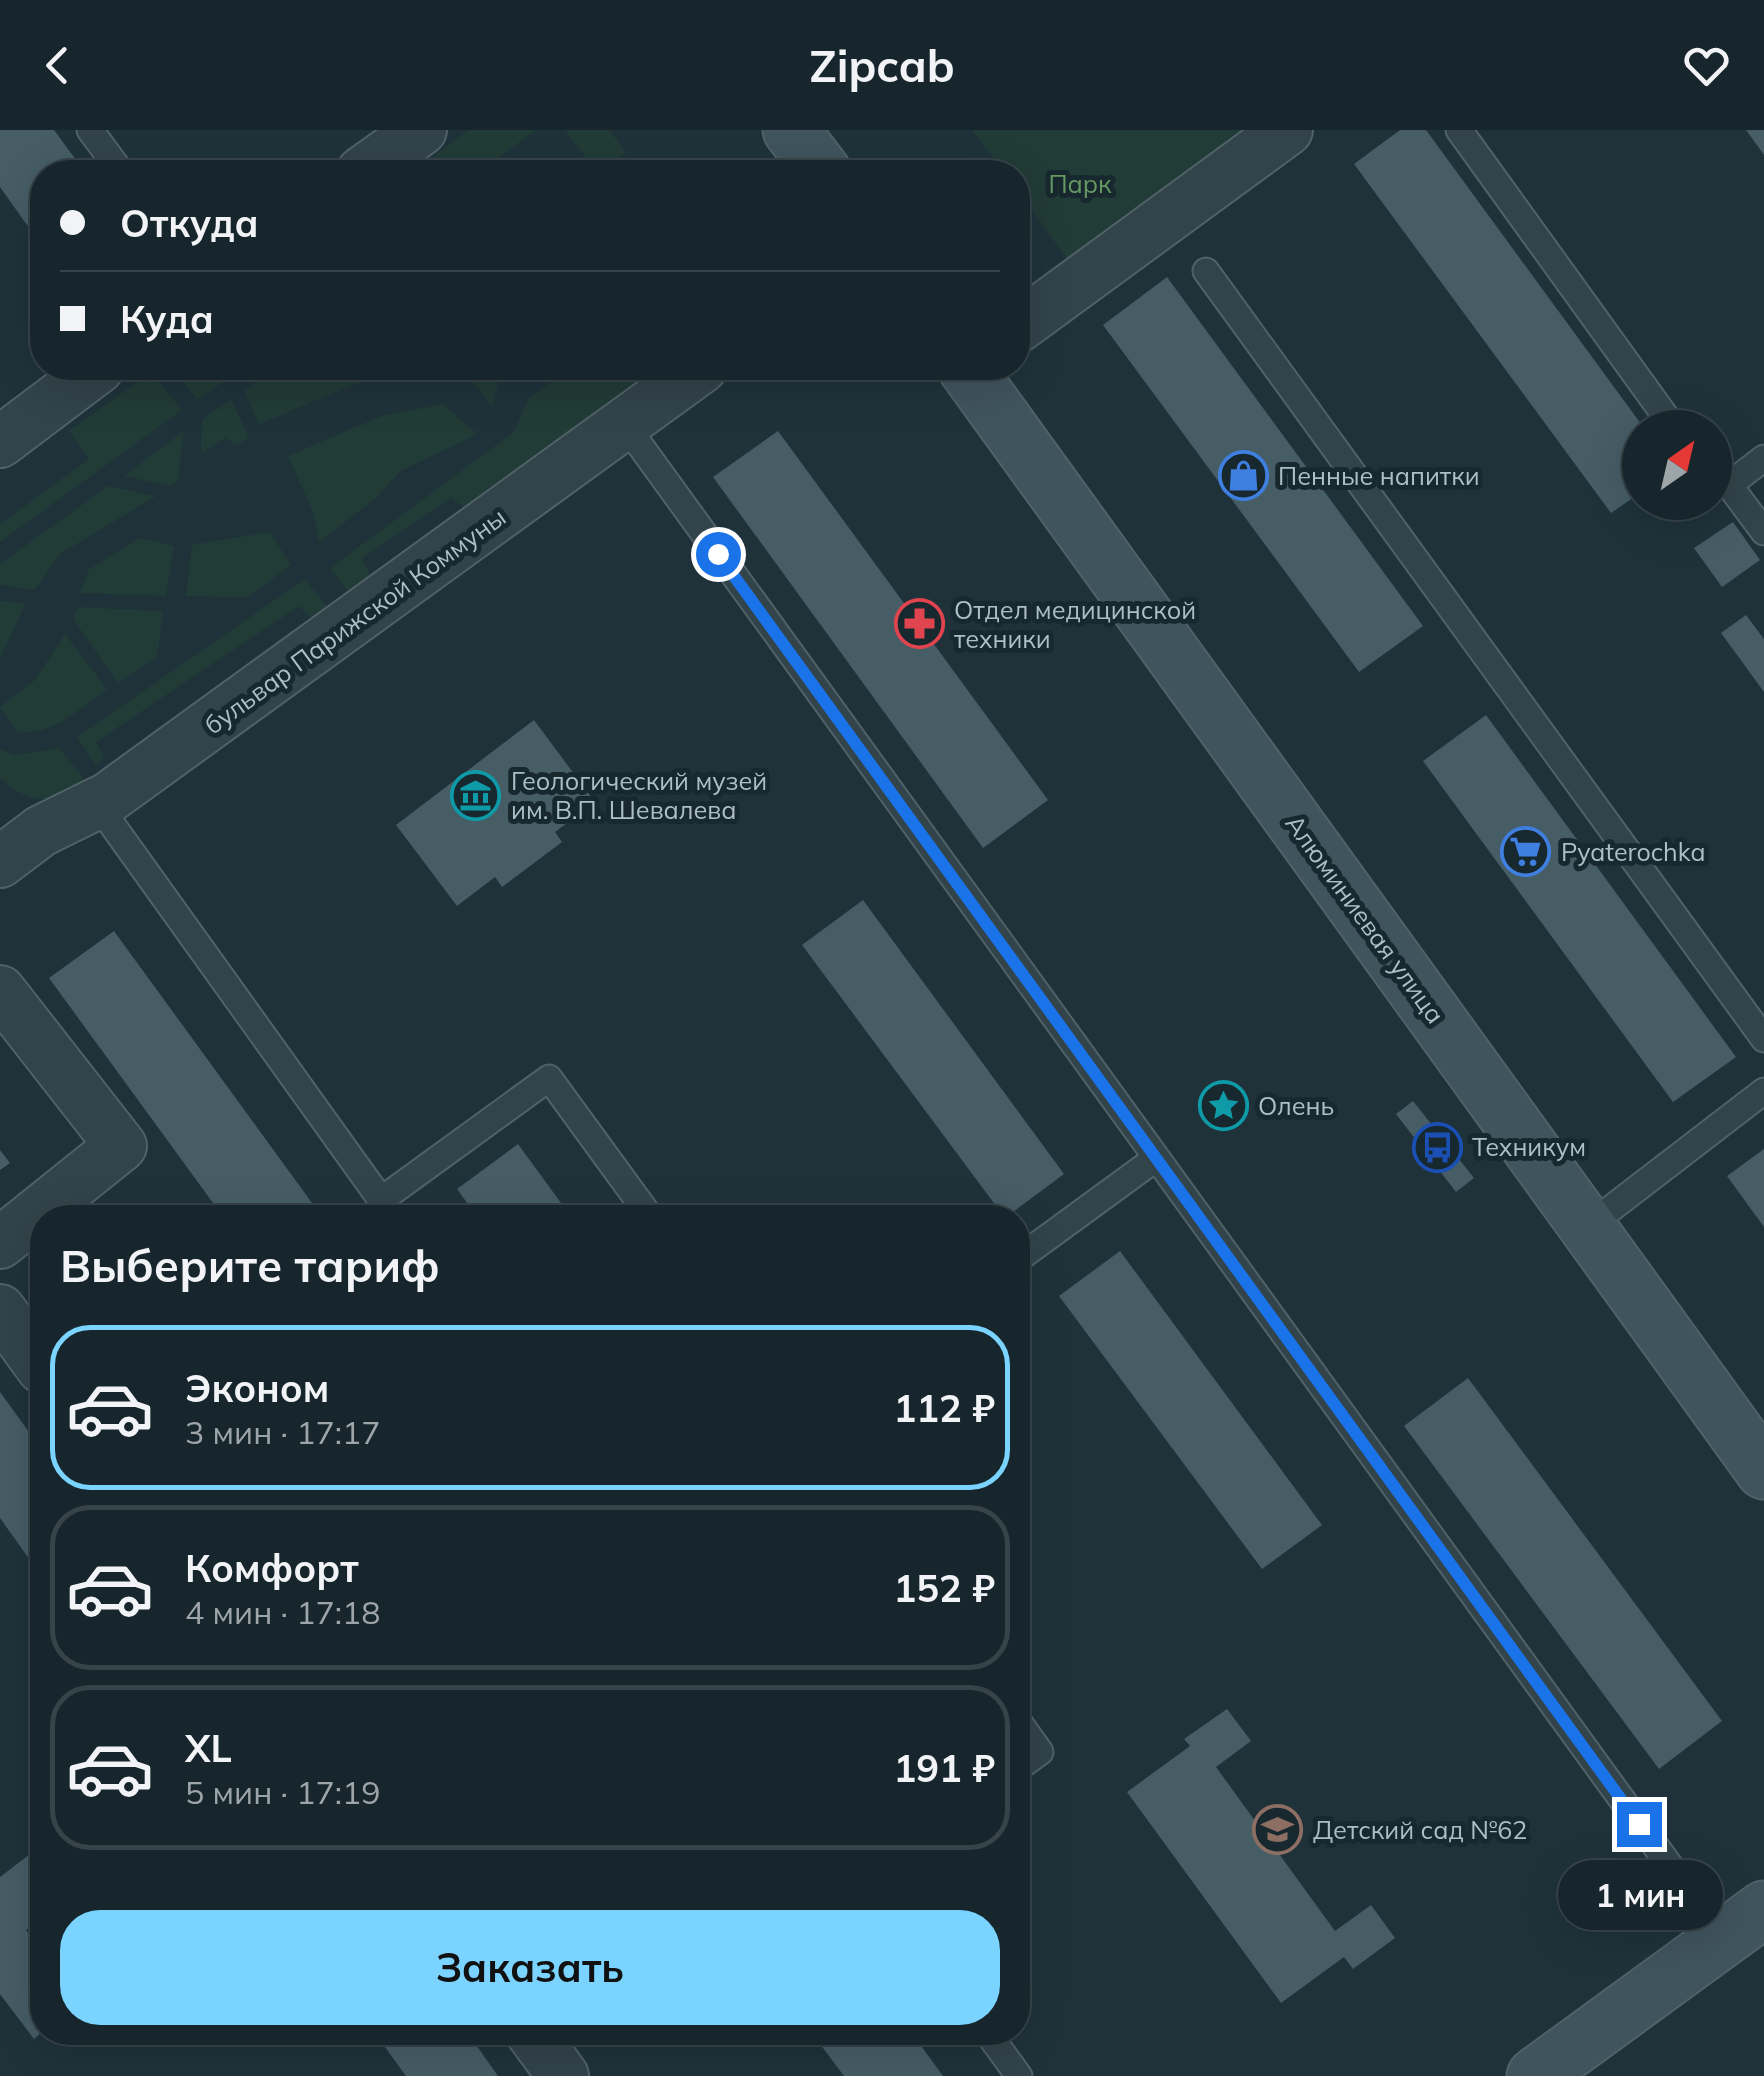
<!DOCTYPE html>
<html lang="ru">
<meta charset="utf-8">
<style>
:root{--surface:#17262c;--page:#202e34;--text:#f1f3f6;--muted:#9ea5a9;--line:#364348;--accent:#7ad4ff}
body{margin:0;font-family:Mulish,sans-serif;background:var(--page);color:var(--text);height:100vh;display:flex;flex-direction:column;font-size:38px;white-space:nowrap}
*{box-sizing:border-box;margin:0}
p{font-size:32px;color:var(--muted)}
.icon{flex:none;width:55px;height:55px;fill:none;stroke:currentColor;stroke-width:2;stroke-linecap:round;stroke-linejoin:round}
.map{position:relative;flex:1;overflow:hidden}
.drawer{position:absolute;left:30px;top:1075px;width:1000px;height:840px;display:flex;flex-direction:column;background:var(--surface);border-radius:40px;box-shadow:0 10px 40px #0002,0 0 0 2px var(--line)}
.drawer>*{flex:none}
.banner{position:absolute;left:30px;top:30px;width:1000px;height:220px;border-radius:40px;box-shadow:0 10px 40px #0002,0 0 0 2px var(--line);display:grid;align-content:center;height:220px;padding:0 30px;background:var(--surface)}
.needle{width:65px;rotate:34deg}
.buttons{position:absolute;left:1622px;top:280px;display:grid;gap:20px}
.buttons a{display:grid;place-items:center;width:110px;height:110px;border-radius:50%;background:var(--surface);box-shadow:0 10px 40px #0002,0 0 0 2px var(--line);font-size:50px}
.end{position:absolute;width:45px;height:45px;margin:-22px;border:12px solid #1a73e8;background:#fff;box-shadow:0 0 0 5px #fff}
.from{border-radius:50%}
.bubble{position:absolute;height:70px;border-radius:35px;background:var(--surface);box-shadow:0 10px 40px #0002,0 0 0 2px var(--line);font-size:32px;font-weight:700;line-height:70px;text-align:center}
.banner b{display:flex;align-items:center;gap:35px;height:95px;font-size:38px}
.banner b+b{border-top:2px solid var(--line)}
.banner i{width:25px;height:25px;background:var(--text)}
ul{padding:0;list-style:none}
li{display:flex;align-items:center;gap:30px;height:165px;margin:0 20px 15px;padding:0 10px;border:5px solid var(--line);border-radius:40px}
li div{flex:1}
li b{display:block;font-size:38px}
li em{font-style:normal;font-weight:700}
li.selected{border-color:var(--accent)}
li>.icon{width:90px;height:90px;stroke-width:1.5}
h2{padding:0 30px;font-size:45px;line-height:120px}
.cta{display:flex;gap:20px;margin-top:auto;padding:20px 30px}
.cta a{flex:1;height:115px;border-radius:40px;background:var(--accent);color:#111;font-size:40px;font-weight:700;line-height:115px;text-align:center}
header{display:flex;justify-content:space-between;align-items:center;height:130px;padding:0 30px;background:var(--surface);font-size:45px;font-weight:700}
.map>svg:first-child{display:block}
</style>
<header><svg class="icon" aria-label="back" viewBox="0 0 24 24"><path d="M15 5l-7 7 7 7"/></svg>Zipcab<svg class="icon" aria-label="heart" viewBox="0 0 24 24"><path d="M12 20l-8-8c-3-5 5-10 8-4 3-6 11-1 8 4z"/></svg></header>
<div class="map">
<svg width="1764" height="1946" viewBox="0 0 1764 1946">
<rect width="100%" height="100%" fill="#1f323a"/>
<!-- green -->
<g fill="#213b36">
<path d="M 468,0 L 536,0 L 479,42 L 413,42 Z"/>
<path d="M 565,0 L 609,0 L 627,23 L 597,42 Z"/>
<path d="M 972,0 L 1243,0 L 1067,129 L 1018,61 L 1018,42 L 1004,42 Z"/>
<path d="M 174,238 L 243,238 L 197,270 Z"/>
<path d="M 276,238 L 367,238 L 370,248 L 259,294 L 244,261 Z"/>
<path d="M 461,238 L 498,238 L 501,243 L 492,276 Z"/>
<path d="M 571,238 L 656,238 L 470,382 L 451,368 L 362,428 L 373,452 L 352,467 L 330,438 L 514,302 L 528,269 Z"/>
<path d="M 151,242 L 182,280 L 0,412 L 0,394 L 89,329 L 69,301 Z"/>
<path d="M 231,269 L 249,308 L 237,315 L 225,308 L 201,323 L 202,290 Z"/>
<path d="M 443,274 L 477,304 L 401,341 L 376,368 L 319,412 L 313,382 L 288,326 L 384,285 Z"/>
<path d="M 184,301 L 178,351 L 171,356 L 124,346 Z"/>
<path d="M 108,356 L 156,366 L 60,424 L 35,460 L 0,455 L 0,434 Z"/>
<path d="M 270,402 L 291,435 L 246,468 L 186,466 L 192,415 Z"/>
<path d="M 140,408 L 174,416 L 166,466 L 80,463 L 89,439 Z"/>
<path d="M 305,449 L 331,482 L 315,492 L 299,476 L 96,612 L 104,627 L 96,636 L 77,607 Z"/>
<path d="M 0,471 L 26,473 L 0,528 Z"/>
<path d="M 78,477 L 163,481 L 157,527 L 118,553 L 73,489 Z"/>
<path d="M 65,504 L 107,559 C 79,580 54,604 18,603 L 0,577 L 35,550 Z"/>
<path d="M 59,618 L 89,655 C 53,673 31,677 0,648 L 0,619 L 14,625 Z"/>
</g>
<!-- building -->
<g fill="#465d66">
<path d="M 0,0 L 54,0 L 85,42 L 42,42 L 42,116 L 0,57 Z"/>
<path d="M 1400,0 L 1426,0 L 1644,298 L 1640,298 L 1640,363 L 1611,383 L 1354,34 Z"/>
<path d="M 1746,0 L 1764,0 L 1764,25 Z"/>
<path d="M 1167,147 L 1423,496 L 1359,542 L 1103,195 Z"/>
<path d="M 778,301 L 1048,670 L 983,718 L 713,347 Z"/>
<path d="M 1733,392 L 1760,430 L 1722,457 L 1694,418 Z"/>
<path d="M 1746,485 L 1764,509 L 1764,562 L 1721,503 Z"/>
<path d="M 1486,585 L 1736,927 L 1673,972 L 1423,631 Z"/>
<path d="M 534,590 L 595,672 L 555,702 L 562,712 L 502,757 L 495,747 L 457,776 L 396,695 Z"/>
<path d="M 863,770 L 1064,1044 L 1005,1088 L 802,815 Z"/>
<path d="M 114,801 L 323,1088 L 224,1088 L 49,848 Z"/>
<path d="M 1413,971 L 1474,1048 L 1456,1062 L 1396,984 Z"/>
<path d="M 518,1014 L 572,1088 L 478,1088 L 457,1059 Z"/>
<path d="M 1764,1019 L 1764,1097 L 1727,1046 Z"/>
<path d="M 0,1020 L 10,1033 L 0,1040 Z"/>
<path d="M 1120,1121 L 1322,1395 L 1262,1439 L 1059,1166 Z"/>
<path d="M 1468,1248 L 1722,1591 L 1659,1639 L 1404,1296 Z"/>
<path d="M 0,1262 L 42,1320 L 42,1447 L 0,1388 Z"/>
<path d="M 1227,1579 L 1251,1611 L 1216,1637 L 1335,1801 L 1371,1775 L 1395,1808 L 1353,1839 L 1344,1827 L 1281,1873 L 1127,1662 L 1190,1616 L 1184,1609 Z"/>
<path d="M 42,1715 L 42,1788 L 26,1800 L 42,1823 L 42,1902 L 34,1909 L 0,1864 L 0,1747 Z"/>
<path d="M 374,1902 L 467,1902 L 498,1946 L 406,1946 Z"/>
<path d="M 811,1902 L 911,1902 L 943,1946 L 844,1946 Z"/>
</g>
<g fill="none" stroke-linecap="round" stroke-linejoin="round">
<defs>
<g id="service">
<path d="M 90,0 L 121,42"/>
<path d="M 1459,0 L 1674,298"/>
<path d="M 1206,141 L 1764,909"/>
<path d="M 626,296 L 1723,1809"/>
<path d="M 1764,328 L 1729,355 L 1764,402"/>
<path d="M 98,675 L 394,1088"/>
<path d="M 381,1070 L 549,948 L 651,1088"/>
<path d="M 1587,1097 L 1764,961"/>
<path d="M 1018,1129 L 1155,1029"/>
<path d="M 1018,1591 L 1040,1622 L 1018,1638"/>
<path d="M 987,1902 L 1019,1946"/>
</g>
<g id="minor">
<path d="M 362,42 L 421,0"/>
<path d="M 1018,197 L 1287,0"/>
<path d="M 0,312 L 98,238"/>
<path d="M 0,732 L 41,701 L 108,668 L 701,238"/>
<path d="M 0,861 L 121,1016 L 0,1113"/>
<path d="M 0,1180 L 42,1238"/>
<path d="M 531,1902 L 563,1946"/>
</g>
<g id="secondary">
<path d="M 791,0 L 823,42"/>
<path d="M 966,238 L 1764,1341"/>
<path d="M 1535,1946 L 1764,1779"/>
</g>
</defs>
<!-- service casing -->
<use href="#service" stroke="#506168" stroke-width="29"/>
<!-- minor casing -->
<use href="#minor" stroke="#506168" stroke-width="54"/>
<!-- secondary casing -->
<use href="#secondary" stroke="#506168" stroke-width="59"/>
<!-- service -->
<use href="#service" stroke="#32434a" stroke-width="25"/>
<!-- minor -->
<use href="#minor" stroke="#32434a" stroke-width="50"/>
<!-- secondary -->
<use href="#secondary" stroke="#40545e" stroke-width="55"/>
</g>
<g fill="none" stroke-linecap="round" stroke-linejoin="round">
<!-- route -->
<path stroke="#1a73e8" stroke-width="12" d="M 718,424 L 1639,1694"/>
</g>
<!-- icons -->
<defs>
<symbol id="shop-ring" viewBox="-11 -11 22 22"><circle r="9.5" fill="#18282f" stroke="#3f7fe0" stroke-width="1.5"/><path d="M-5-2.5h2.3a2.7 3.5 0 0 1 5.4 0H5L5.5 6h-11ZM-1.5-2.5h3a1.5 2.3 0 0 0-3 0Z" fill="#3f7fe0"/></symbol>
<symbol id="pharmacy-ring" viewBox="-11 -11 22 22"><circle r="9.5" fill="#18282f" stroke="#e0444e" stroke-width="1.5"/><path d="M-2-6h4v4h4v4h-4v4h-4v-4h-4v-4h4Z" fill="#e0444e"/></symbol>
<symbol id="museum-ring" viewBox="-11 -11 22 22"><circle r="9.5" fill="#18282f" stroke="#0f9aa8" stroke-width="1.5"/><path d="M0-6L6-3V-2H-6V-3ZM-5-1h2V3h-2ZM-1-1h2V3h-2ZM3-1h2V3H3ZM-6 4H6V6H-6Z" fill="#0f9aa8"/></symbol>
<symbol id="supermarket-ring" viewBox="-11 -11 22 22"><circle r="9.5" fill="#18282f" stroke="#3f7fe0" stroke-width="1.5"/><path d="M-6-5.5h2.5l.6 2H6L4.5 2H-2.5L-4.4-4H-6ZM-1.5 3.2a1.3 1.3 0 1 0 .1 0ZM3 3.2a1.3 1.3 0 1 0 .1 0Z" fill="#3f7fe0"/></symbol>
<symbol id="sight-ring" viewBox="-11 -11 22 22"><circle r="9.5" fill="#18282f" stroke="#0f9aa8" stroke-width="1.5"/><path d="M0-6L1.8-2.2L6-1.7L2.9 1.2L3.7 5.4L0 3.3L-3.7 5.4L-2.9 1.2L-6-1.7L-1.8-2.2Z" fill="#0f9aa8"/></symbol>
<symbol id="bus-ring" viewBox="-11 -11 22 22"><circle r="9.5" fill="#18282f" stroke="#1a4fb4" stroke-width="1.5"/><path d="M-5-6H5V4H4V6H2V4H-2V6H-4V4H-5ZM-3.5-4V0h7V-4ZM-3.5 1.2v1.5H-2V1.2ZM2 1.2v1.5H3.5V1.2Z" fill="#1a4fb4"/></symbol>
<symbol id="school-ring" viewBox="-11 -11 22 22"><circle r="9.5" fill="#18282f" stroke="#8d6e63" stroke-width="1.5"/><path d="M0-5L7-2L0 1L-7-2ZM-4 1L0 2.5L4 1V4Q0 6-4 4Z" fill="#8d6e63"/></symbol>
</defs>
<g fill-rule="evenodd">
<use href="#shop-ring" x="1216" y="318" width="55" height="55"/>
<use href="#pharmacy-ring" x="892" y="466" width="55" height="55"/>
<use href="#museum-ring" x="448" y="638" width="55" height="55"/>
<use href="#supermarket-ring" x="1498" y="694" width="55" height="55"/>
<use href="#sight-ring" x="1196" y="948" width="55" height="55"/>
<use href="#bus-ring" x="1410" y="990" width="55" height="55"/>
<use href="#school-ring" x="1250" y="1672" width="55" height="55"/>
</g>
<g text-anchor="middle" stroke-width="10" stroke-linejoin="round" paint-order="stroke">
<!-- park labels -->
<g font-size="25" fill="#669962" stroke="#18282f">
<text x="1080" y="63">Парк</text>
</g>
<!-- poi labels -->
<g font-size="25" fill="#adbec7" stroke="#18282f" text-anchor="start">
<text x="1278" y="355">Пенные напитки</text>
<text x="954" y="489">Отдел медицинской<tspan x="954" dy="29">техники</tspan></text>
<text x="511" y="660">Геологический музей<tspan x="511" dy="29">им. В.П. Шевалева</tspan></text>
<text x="1561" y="731">Pyaterochka</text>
<text x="1258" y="985">Олень</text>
<text x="1472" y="1026">Техникум</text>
<text x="1313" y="1709">Детский сад №62</text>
</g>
<!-- street labels -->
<g font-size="25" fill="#adbec7" stroke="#18282f">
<text transform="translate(355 491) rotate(-36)" y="9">бульвар Парижской Коммуны</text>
<text transform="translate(1365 789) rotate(54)" y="9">Алюминиевая улица</text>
</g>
</g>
</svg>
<div class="buttons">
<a><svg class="needle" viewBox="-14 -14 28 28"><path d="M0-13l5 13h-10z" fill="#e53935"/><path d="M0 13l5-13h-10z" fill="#9ea5a9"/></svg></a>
</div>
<i class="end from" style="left:718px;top:424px"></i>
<i class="end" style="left:1639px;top:1694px"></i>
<div class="bubble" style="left:1558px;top:1730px;width:165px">1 мин</div>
<div class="banner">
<b><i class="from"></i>Откуда</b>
<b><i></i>Куда</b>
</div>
<section class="drawer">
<h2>Выберите тариф</h2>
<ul>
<li class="selected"><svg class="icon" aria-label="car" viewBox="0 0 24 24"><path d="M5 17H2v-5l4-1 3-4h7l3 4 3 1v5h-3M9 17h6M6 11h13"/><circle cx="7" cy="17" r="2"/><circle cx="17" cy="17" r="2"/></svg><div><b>Эконом</b><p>3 мин · 17:17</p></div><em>112 ₽</em></li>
<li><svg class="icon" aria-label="car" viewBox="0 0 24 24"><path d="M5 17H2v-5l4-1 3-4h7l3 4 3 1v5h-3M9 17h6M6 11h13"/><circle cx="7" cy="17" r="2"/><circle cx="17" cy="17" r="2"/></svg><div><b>Комфорт</b><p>4 мин · 17:18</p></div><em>152 ₽</em></li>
<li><svg class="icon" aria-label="car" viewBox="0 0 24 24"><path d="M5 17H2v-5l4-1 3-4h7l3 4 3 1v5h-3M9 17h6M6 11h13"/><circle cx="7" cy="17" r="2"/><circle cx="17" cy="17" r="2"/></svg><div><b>XL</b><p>5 мин · 17:19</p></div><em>191 ₽</em></li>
</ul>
<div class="cta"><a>Заказать</a></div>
</section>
</div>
